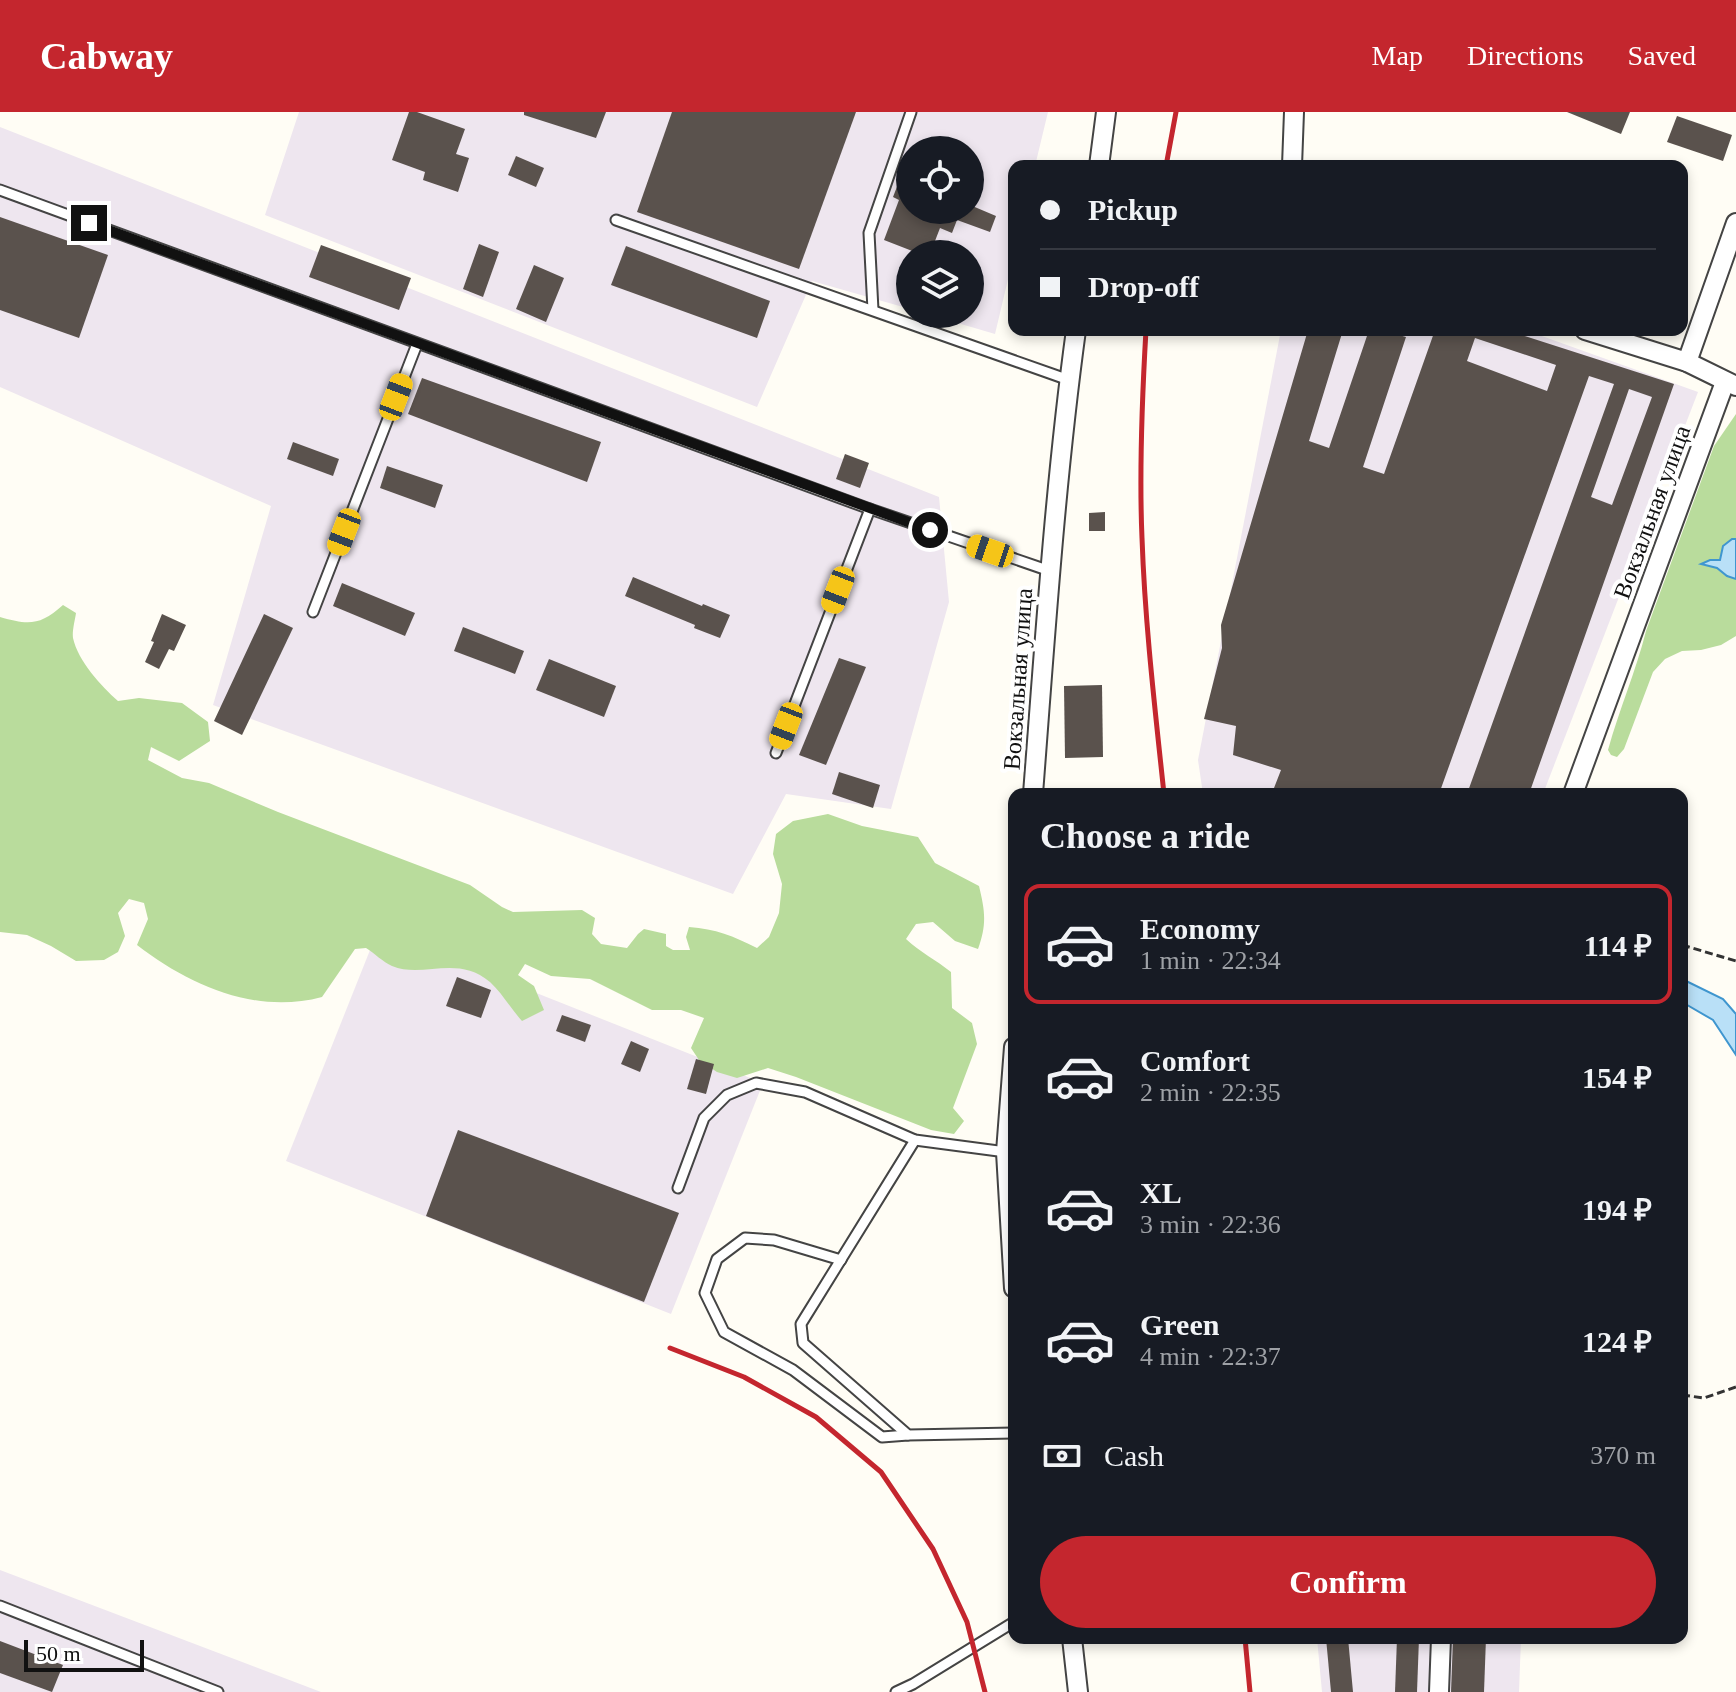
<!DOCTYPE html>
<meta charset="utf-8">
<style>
:root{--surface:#171b24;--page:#242831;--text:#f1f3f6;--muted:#9ea1a6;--line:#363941;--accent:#c4262e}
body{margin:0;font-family:Georgia,serif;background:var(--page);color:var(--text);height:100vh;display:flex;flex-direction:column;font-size:30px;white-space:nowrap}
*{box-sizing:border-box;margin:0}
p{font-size:26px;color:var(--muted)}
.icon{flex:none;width:44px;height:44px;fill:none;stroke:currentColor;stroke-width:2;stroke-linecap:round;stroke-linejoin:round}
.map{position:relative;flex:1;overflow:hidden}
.sheet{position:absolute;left:1008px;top:676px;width:680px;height:856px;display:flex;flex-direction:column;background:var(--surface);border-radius:16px;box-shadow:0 4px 12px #0003}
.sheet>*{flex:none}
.guide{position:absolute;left:1008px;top:48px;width:680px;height:176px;border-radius:16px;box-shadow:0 4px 12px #0003;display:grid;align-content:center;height:176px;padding:0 32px;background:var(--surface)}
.tools{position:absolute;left:896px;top:24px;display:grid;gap:16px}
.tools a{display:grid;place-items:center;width:88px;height:88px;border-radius:50%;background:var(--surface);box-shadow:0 4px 12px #0003;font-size:40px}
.scale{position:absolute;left:24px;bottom:20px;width:120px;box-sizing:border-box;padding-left:8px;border:4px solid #111;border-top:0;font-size:22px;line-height:28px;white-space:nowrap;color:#111;-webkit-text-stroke:6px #fff;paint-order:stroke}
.end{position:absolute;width:36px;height:36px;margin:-18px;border:10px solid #111;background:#fff;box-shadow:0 0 0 4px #fff}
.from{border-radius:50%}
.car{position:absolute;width:24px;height:48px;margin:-24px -12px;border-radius:10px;box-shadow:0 0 6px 2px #0007;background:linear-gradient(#f5c518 24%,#345 0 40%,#f5c518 0 76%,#345 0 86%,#f5c518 0)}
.guide b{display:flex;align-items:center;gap:28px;height:76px;font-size:30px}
.guide b+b{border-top:2px solid var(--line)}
.guide i{width:20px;height:20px;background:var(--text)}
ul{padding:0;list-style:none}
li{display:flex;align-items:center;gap:24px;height:120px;margin:0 16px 12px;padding:0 16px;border:4px solid transparent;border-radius:16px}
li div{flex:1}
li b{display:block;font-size:30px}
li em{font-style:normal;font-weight:800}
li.selected{border-color:var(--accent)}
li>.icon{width:72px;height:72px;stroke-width:1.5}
h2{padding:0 32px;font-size:36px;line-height:96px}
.pay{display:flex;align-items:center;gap:20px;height:88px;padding:0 32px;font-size:30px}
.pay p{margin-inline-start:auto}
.cta{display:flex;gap:16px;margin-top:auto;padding:16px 32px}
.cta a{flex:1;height:92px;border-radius:48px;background:var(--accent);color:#fff;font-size:32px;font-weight:800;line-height:92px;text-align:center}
header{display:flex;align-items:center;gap:48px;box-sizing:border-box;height:112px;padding:0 40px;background:var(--accent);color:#fff}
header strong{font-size:38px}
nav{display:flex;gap:44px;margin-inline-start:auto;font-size:28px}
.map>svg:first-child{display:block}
</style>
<header>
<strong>Cabway</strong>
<nav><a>Map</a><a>Directions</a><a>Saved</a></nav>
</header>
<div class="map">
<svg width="1736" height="1580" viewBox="0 0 1736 1580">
<rect width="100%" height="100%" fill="#fffdf5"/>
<!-- industrial -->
<g fill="#eee6ef" fill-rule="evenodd">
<path d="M 299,0 L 1048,0 L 1035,54 L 1014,54 L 1014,142 L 995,222 L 927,202 L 970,202 L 970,142 L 910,142 L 910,197 L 812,169 L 757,295 L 265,103 ZM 910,38 L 970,38 L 970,98 L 910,98 Z"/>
<path d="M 0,15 L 939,385 L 949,490 L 891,697 L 786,682 L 733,782 L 213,593 L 271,394 L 0,275 Z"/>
<path d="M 1281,218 L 1525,218 L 1698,280 L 1543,682 L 1203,682 L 1198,648 Z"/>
<path d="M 378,818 L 763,971 L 671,1202 L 286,1049 Z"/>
<path d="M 0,1458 L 321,1580 L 0,1580 Z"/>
<path d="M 1317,1526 L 1521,1526 L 1519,1580 L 1322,1580 Z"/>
</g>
<!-- forest -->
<g fill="#b9dc9c">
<path d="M 1736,302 L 1736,427 L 1732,427 L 1720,448 L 1710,448 L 1703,453 L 1717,456 L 1727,464 L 1736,467 L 1736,524 L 1721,533 L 1701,538 L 1682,539 L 1665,547 L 1653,560 L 1624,637 L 1617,645 L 1611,643 L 1608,638 C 1619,598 1636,559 1646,519 L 1714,334 Z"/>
<path d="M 63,493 L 76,501 C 75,508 72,519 73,526 C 78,549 101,574 118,589 L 139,586 L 182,591 L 208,610 L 210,629 L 179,649 L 151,635 L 148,648 L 182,666 L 209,671 L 278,700 L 470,773 L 502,795 L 513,800 L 582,798 L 595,806 L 592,822 L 601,832 L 627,836 L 638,822 L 644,817 L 666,822 L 666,834 L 673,838 L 690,838 L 686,825 L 689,815 C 716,817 733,824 757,836 L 769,825 L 779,801 L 782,772 L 773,742 L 776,722 L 793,709 L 828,702 L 862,714 L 918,725 L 935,751 L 979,774 C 985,799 987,812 978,837 L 955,829 L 933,810 L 916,812 L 906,827 C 920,840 936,848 951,860 L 952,896 L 972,911 L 977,932 L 953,996 L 964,1009 L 954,1022 L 931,1018 L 796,965 L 768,956 L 737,966 L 717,960 L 699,948 L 691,936 L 704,906 L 681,898 L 652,898 L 590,867 L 551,864 L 525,852 L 518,863 L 534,874 L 544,898 L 522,909 C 511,897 502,881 490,870 C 457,842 423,867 392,854 C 383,850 374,841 366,836 L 355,837 L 322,885 C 255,903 189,873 137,833 L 148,807 L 144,791 L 129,787 L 118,801 L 125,824 L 118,840 L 104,848 L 76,849 L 51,834 L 27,823 L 0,820 L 0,505 C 28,513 40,514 63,493 Z"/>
</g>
<!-- water -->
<g fill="#b9e0f7" stroke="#3f96cf" stroke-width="2">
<path d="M 1732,427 L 1736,427 L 1736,467 L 1727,464 L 1717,456 L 1701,452 L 1710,448 L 1720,448 L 1723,434 Z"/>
<path d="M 1682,867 L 1723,887 L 1736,902 L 1736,943 L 1713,908 L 1682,890 Z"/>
</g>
<!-- building -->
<g fill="#5a524d" fill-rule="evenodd">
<path d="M 409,0 L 417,0 L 465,17 L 456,42 L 469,46 L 458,80 L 423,68 L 425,60 L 392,48 Z"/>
<path d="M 524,0 L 606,0 L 596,26 L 524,3 Z"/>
<path d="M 672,0 L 856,0 L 799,157 L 637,100 Z"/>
<path d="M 1567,0 L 1630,0 L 1621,22 Z"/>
<path d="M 1677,4 L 1732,23 L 1723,49 L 1667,30 Z"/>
<path d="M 516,44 L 544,56 L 536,75 L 508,63 Z"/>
<path d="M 909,62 L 910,98 L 970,98 L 970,93 L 996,104 L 990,120 L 957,108 L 952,121 L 940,116 L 930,142 L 920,142 L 884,128 L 899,88 L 893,85 L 900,67 L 906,69 Z"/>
<path d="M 0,105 L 108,143 L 79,226 L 0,198 Z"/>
<path d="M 479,132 L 499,140 L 483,185 L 463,177 Z"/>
<path d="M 321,133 L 411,166 L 399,198 L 309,165 Z"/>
<path d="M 626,134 L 770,189 L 757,226 L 611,173 Z"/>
<path d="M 534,153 L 564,166 L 546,210 L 516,197 Z"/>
<path d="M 1308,218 L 1343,218 L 1309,329 L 1329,336 L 1369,218 L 1381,218 L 1406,225 L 1363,355 L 1384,362 L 1435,218 L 1506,218 L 1674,272 L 1529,682 L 1467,682 L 1614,272 L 1589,264 L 1439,682 L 1292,682 L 1274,676 L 1281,658 L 1233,643 L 1236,614 L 1204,607 L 1222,536 L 1221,513 ZM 1475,226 L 1556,253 L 1547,279 L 1467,249 ZM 1629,277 L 1652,285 L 1612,393 L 1591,385 Z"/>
<path d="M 422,266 L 601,330 L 587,370 L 408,302 Z"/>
<path d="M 293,330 L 339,347 L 333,364 L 287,347 Z"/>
<path d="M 845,342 L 869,351 L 860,376 L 836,367 Z"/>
<path d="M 387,354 L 443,373 L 435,396 L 380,376 Z"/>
<path d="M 1105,400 L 1105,419 L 1089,419 L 1089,401 Z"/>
<path d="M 633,465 L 702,494 L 703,492 L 730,503 L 720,526 L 694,516 L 695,513 L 625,484 Z"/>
<path d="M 342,471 L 415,501 L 405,524 L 333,494 Z"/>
<path d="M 162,502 L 186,513 L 174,539 L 169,537 L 159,557 L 145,550 L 154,530 L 151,529 Z"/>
<path d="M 264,502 L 293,516 L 242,623 L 214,609 Z"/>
<path d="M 463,515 L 524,539 L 515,562 L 454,539 Z"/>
<path d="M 839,546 L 866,555 L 826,653 L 799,643 Z"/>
<path d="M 549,547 L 616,574 L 604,605 L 536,578 Z"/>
<path d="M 1102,573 L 1103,645 L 1065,646 L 1064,574 Z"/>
<path d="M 839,660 L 880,673 L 873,696 L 832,682 Z"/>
<path d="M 457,865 L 491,878 L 481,906 L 446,894 Z"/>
<path d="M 562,903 L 591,913 L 585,930 L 556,919 Z"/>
<path d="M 631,929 L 649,937 L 640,960 L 621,952 Z"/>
<path d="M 696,947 L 714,952 L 706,982 L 687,977 Z"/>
<path d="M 458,1018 L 679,1101 L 644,1190 L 426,1104 Z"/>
<path d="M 1326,1526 L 1348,1526 L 1353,1580 L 1331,1580 Z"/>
<path d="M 1397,1526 L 1419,1526 L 1417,1580 L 1395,1580 Z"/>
<path d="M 1453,1526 L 1486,1526 L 1484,1580 L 1451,1580 Z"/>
<path d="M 0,1529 L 63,1553 L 52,1580 L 0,1561 Z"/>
</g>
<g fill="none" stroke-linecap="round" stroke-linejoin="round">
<defs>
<g id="lane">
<path d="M 0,78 L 870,397 L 1050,459"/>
<path d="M 616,108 L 1069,268"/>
<path d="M 873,198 L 869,121 L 911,0"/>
<path d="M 313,500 L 417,232"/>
<path d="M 776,641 L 870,397"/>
<path d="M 915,1028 L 801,1212 L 803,1231 L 908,1323 L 1014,1321"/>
<path d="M 678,1076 L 704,1006 L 727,983 L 756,971 L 805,980 L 915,1028 L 1006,1040"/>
<path d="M 841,1148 L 774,1128 L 745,1126 L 717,1147 L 705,1181 L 724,1220 L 793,1258 L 882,1325 L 908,1323"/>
<path d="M 0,1494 L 218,1580"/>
<path d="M 896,1580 L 913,1572 L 1014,1510"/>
</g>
<g id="street">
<path d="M 1099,54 L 1106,0"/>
<path d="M 1292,54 L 1294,0"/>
<path d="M 1585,218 L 1687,250 L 1736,274"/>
<path d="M 1687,250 L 1736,111"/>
<path d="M 1033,682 C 1045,527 1055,372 1076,218"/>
<path d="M 1573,682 L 1725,270"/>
<path d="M 1014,935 L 1006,1040 L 1014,1176"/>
<path d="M 1072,1526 L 1078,1580"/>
<path d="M 1439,1580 L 1441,1526"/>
</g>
</defs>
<!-- lane casing -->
<use href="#lane" stroke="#444" stroke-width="13"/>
<!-- street casing -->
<use href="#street" stroke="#444" stroke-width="22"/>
<!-- path -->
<g stroke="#333" stroke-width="3" stroke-dasharray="8 4" stroke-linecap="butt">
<path d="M 1682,833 L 1736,849"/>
<path d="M 1682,1283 L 1704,1286 L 1736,1275"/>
</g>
<!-- lane -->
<use href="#lane" stroke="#fff" stroke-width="9"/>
<!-- street -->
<use href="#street" stroke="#fff" stroke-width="18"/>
<!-- rail -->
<g stroke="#c4262e" stroke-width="5">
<path d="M 1166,54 L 1176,0"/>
<path d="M 1146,218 C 1142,287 1139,357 1142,426 C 1145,512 1155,597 1164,682"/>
<path d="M 670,1236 L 744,1265 L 816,1305 L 881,1360 L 933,1437 L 967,1510 L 985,1580"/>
<path d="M 1245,1526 L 1250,1580"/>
</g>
</g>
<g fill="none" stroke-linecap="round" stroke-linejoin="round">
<!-- route -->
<path stroke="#111" stroke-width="10" d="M 89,111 L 930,418"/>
</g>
<g text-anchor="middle" stroke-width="8" stroke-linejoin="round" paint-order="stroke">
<!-- street labels -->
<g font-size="24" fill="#111" stroke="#fff">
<text transform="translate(1652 400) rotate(-70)" y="8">Вокзальная улица</text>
<text transform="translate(1018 567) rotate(-86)" y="8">Вокзальная улица</text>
</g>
</g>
</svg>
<div class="tools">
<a><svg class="icon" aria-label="locate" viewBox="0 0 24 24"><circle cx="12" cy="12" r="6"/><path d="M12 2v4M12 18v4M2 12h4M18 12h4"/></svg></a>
<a><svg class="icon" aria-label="layers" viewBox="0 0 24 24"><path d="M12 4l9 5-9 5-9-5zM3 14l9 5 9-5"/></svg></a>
</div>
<div class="scale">50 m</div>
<i class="end from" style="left:930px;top:418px"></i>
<i class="end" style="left:89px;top:111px"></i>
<i class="car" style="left:396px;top:285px;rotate:21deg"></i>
<i class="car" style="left:344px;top:420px;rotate:201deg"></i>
<i class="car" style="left:990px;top:439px;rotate:289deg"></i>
<i class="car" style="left:838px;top:478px;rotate:201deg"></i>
<i class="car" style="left:786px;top:614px;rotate:201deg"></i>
<div class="guide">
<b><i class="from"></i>Pickup</b>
<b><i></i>Drop-off</b>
</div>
<section class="sheet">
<h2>Choose a ride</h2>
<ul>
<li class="selected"><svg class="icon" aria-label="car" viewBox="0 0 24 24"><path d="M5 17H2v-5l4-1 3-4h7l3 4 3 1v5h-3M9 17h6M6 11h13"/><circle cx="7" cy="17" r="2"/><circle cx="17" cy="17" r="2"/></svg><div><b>Economy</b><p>1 min · 22:34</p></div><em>114 ₽</em></li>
<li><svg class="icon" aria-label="car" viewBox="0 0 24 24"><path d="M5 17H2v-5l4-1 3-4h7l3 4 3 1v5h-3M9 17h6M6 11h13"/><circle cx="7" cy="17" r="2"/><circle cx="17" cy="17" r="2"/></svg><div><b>Comfort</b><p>2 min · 22:35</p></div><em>154 ₽</em></li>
<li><svg class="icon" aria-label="car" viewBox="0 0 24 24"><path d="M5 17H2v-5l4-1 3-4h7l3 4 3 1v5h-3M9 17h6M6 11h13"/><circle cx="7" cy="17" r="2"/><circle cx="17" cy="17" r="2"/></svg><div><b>XL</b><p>3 min · 22:36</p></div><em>194 ₽</em></li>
<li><svg class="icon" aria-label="car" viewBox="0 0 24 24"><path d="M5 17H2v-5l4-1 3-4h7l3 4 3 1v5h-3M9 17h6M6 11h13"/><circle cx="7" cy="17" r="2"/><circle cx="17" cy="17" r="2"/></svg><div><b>Green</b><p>4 min · 22:37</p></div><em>124 ₽</em></li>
</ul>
<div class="pay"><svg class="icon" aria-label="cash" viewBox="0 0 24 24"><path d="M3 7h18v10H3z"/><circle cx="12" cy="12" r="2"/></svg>Cash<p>370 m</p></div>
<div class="cta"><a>Confirm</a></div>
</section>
</div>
